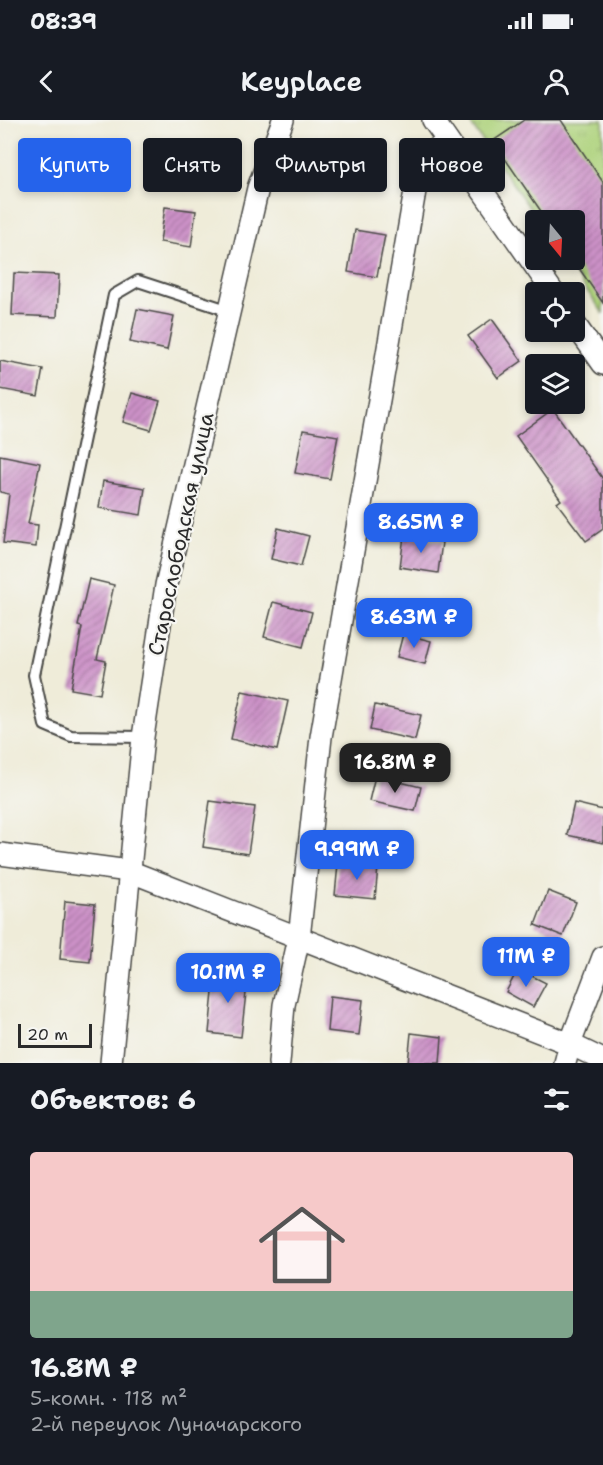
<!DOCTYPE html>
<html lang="ru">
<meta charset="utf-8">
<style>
body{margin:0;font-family:"Shantell Sans",sans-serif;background:#20242c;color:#f1f3f6;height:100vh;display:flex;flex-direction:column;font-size:22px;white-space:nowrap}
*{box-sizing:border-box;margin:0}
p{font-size:20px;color:#9ea1a6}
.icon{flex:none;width:33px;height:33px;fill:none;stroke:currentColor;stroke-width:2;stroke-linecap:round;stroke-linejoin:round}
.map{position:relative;height:943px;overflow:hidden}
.details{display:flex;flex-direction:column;background:#171b24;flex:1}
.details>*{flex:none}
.top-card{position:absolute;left:18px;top:18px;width:567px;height:54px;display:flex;gap:12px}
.needle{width:39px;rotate:162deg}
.controls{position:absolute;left:525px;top:90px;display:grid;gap:12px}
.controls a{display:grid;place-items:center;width:60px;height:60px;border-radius:6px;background:#171b24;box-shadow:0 3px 9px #0003;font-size:30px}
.scale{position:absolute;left:18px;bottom:15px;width:74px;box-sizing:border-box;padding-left:6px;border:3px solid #2b2b2b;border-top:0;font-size:16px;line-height:21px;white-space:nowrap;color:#2b2b2b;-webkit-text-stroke:4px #f6f6f2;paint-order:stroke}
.price{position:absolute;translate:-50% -51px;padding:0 14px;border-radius:12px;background:#2563eb;color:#fff;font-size:20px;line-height:39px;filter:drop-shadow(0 2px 3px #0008)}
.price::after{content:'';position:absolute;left:50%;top:36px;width:18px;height:14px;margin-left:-9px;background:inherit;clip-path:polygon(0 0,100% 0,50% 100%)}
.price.selected{background:#222;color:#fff}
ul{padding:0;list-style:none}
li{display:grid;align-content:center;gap:12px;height:318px;padding:0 30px}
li+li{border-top:2px solid #363941}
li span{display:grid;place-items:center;height:186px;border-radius:6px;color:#555}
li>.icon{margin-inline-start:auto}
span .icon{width:108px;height:108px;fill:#fffc;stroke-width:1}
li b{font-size:26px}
h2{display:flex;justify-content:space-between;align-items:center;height:72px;padding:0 30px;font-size:26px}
.pill{padding:0 21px;border-radius:6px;background:#171b24;box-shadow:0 3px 9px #0003;font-size:21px;line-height:54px}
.pill.selected{background:#2563eb;color:#fff}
.status{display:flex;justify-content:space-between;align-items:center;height:42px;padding:0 30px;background:#171b24;direction:ltr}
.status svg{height:16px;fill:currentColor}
header{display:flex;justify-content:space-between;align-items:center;height:78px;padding:0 30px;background:#171b24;font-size:27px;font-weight:600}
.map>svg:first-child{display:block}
</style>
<div class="status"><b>08:39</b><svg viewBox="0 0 49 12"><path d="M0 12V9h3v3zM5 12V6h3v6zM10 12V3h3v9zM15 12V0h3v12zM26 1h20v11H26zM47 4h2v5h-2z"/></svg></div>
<header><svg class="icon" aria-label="back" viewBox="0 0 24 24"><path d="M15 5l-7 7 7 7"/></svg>Keyplace<svg class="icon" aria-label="person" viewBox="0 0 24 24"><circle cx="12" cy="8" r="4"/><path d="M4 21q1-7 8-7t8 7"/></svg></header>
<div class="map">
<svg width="603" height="943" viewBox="0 0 603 943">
<defs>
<pattern id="grass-tufts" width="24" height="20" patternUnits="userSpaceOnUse" patternTransform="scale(1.5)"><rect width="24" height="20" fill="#add27b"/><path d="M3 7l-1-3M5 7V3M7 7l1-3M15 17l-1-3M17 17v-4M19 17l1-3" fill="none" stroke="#95b46a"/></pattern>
<pattern id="building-hatch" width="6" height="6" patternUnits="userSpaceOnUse" patternTransform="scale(1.5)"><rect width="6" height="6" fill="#cc91c7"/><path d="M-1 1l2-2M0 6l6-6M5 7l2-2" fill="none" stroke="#a677a2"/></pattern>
</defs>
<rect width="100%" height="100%" fill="#f6f6f2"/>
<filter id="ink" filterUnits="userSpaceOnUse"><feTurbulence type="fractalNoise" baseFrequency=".0167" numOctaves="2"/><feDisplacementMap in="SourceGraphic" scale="12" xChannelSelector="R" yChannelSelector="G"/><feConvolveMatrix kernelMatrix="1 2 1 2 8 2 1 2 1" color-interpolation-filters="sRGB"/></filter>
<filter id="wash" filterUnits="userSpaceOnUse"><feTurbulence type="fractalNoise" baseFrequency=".008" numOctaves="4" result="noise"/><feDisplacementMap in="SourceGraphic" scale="24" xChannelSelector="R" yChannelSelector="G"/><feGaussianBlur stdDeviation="1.35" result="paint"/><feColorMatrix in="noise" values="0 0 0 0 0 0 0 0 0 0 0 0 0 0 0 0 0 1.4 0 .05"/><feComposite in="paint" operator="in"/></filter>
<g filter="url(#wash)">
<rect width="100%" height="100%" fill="#efecd9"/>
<polygon fill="url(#grass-tufts)" stroke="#6c7e53" stroke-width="1.5" points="468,0 603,0 603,193 565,140 574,140 574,100 538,100"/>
<g id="blocks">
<g fill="url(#building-hatch)">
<polygon points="524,0 561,0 603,62 603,183 574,141 574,100 547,100 493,21"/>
<polygon points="165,87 196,91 191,127 160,122"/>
<polygon points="355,110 385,115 377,157 348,152"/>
<polygon points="14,153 59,155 57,197 12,195"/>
<polygon points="137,189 174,196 167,230 130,222"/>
<polygon points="492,199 522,241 498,258 468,216"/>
<polygon points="0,241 43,249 38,276 0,269"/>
<polygon points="132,273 160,281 151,310 123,302"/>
<polygon points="553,289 603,359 603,409 586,421 557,383 561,380 516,316"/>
<polygon points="303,310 338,316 330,359 295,353"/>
<polygon points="0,335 40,343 28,404 38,405 36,427 3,423 9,374 0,372"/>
<polygon points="103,361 145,368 141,395 99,388"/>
<polygon points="278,408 309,416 301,446 271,439"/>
<polygon points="404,416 442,422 438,453 400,447"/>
<polygon points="89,459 114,465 97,539 106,541 100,574 71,569 82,507 78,506"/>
<polygon points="273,482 312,492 303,527 264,517"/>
<polygon points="403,514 431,521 425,544 397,537"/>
<polygon points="242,571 288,581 277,630 231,619"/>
<polygon points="375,585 421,595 415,620 370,610"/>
<polygon points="375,656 421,667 415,691 369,681"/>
<polygon points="210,681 255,687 248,734 203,727"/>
<polygon points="574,683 603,690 603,723 567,715"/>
<polygon points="338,744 378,747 375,779 335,775"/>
<polygon points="548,771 576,782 563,816 535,805"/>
<polygon points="65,781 95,784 90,842 60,839"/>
<polygon points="518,849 546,863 533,887 506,872"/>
<polygon points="215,852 248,855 241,917 209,913"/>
<polygon points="330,876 363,880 359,915 327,911"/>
<polygon points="411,913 442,917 440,943 408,943"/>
</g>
</g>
</g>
<g filter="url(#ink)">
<use href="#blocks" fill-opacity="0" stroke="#484845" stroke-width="1.5"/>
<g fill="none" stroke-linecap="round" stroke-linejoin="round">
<g stroke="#484845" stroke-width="14">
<polyline id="service" points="143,617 71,616 45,605 34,555 114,175 138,161 230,191"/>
</g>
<g stroke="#484845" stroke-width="24">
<g id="minor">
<polyline points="433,0 553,172"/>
<polyline points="574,203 603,244"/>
<polyline points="0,734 129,751 570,924 603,940"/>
<polyline points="111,943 143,617 166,465 258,68 283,0"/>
<polyline points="279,943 284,885 299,818 321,617 420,42 447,21"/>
<polyline points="565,943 570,924 603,837"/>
</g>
</g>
<use href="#service" stroke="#fff" stroke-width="10"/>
<use href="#minor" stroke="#fff" stroke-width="21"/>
</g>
</g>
<g text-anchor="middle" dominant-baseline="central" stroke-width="4.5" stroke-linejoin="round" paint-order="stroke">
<g font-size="21" fill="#2b2b2b" stroke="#f6f6f2">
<text transform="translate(181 414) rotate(-78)">Старослободская улица</text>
</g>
</g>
</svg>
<div class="controls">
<a><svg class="needle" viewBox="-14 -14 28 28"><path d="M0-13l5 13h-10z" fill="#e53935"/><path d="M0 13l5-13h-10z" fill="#9ea1a6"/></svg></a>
<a><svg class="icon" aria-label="locate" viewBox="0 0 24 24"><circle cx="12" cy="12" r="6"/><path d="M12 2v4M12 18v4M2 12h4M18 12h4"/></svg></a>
<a><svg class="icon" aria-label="layers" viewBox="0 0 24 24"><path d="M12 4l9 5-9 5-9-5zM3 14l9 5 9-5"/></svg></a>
</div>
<div class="scale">20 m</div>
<b class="price" style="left:421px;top:434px">8.65M ₽</b>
<b class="price" style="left:414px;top:529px">8.63M ₽</b>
<b class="price selected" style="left:395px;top:674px">16.8M ₽</b>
<b class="price" style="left:357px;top:761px">9.99M ₽</b>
<b class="price" style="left:526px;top:868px">11M ₽</b>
<b class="price" style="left:228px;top:884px">10.1M ₽</b>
<div class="top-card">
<a class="pill selected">Купить</a>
<a class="pill">Снять</a>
<a class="pill">Фильтры</a>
<a class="pill">Новое</a>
</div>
</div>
<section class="details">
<h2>Объектов: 6<svg class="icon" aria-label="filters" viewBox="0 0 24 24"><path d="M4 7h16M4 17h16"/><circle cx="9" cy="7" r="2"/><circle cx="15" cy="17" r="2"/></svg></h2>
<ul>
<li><span style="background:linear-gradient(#f6c9c9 75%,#7fa58c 0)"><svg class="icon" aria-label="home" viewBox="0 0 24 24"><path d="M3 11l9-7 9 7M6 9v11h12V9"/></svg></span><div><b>16.8M ₽</b><p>5-комн. · 118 m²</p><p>2-й переулок Луначарского</p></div></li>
</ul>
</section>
